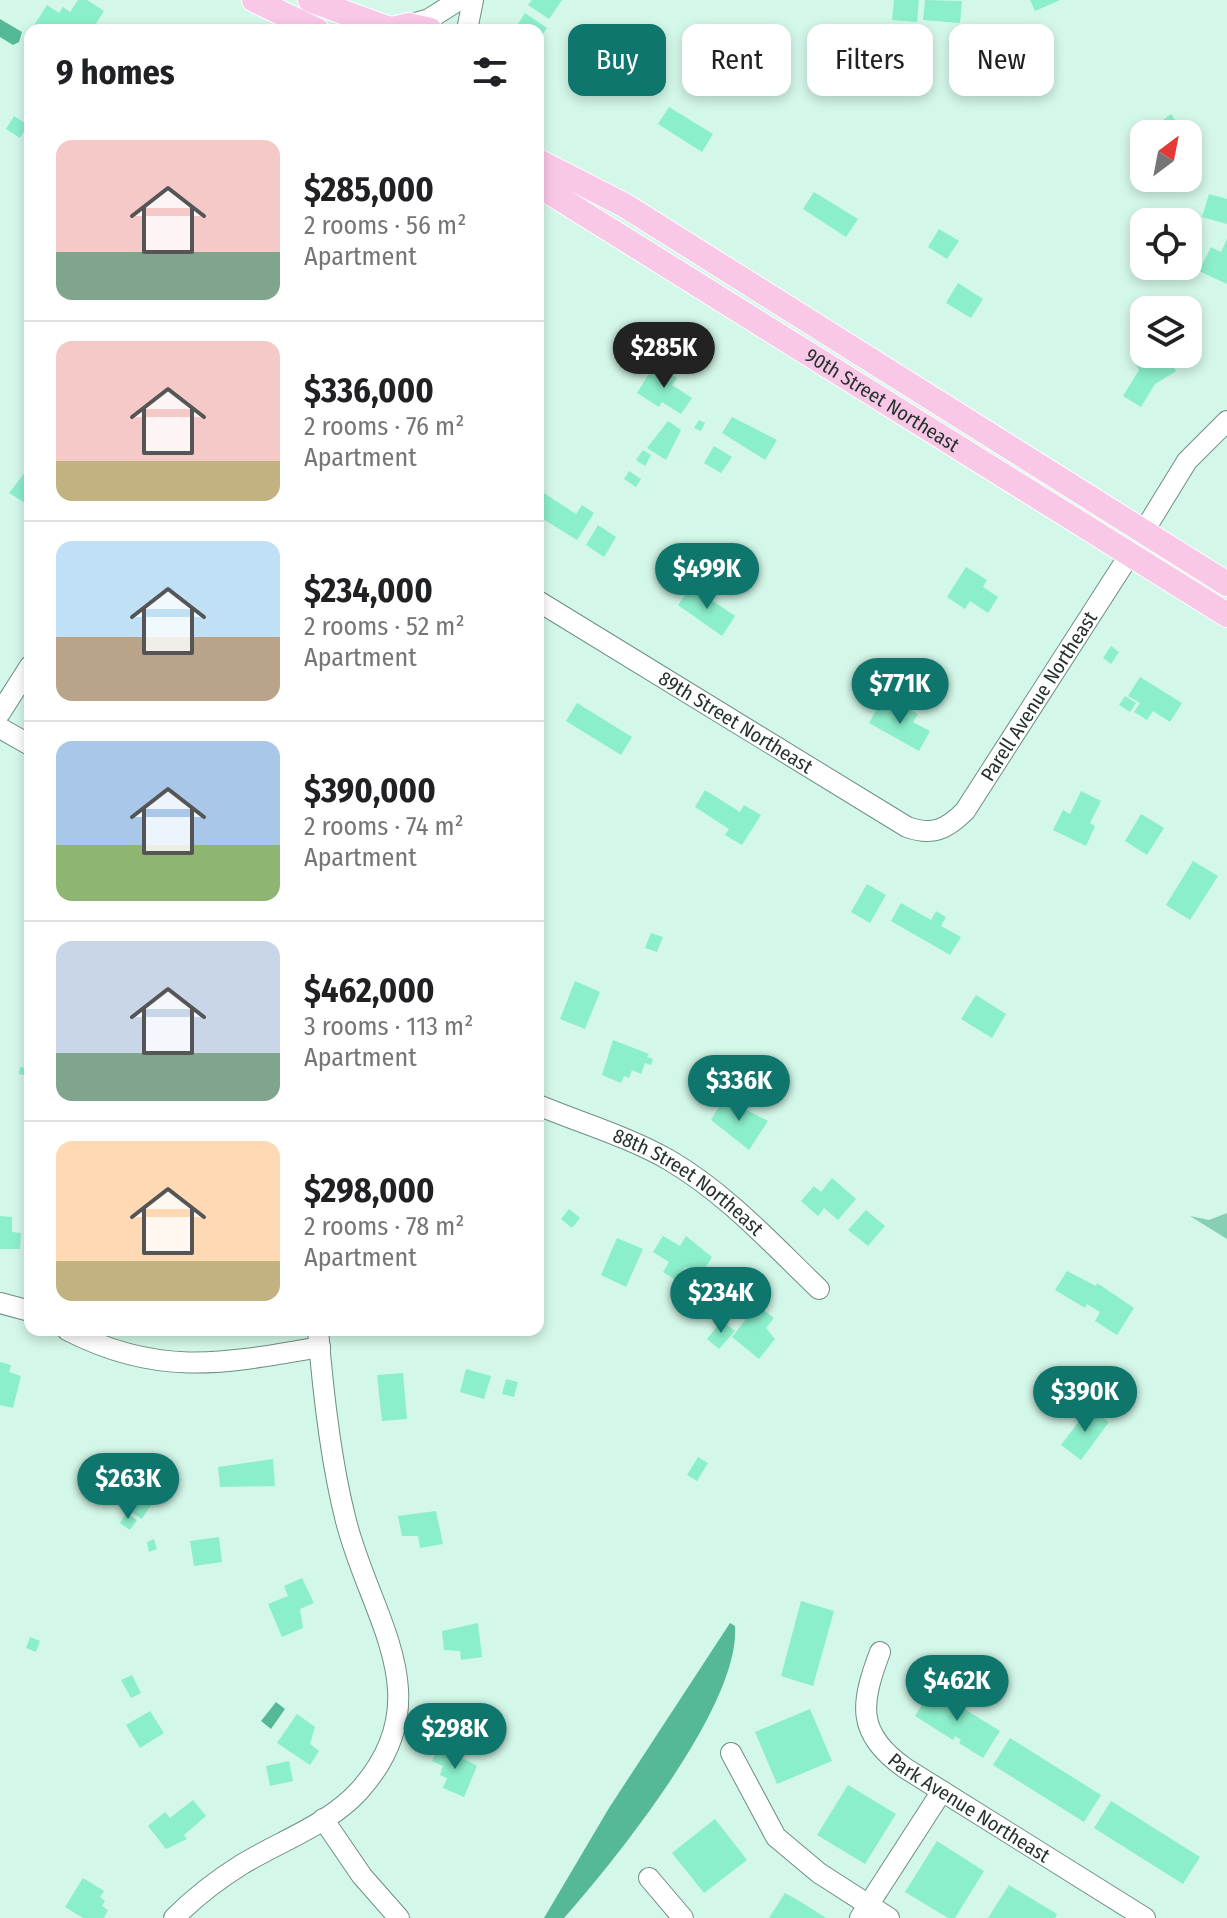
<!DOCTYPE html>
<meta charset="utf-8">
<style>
body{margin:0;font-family:"Fira Sans Condensed",sans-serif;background:#f2f2f2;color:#202124;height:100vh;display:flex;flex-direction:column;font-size:30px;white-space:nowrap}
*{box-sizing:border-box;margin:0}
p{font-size:26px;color:#757577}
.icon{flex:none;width:44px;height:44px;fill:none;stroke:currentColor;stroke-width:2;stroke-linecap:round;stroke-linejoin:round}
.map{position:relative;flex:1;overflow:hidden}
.drawer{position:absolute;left:24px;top:24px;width:520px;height:1312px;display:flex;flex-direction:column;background:#fff;border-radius:16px;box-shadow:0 4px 12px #0003}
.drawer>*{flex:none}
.guide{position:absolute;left:568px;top:24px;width:538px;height:72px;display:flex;gap:16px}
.needle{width:52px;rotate:32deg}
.buttons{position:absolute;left:1130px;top:120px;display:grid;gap:16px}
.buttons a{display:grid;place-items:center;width:72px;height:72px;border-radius:16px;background:#fff;box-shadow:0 4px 12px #0003;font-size:40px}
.price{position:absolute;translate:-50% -68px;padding:0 18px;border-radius:28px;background:#0f766e;color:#fff;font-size:26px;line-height:52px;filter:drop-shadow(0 2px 4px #0008)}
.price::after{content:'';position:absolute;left:50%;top:48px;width:24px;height:18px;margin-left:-12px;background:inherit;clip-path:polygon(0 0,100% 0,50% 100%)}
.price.active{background:#222;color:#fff}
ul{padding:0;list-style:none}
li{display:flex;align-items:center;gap:24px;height:200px;padding:0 32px}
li+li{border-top:2px solid #e0e0e0}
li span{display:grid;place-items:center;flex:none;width:224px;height:160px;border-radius:16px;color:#555}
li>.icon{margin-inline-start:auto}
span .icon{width:96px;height:96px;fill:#fffc;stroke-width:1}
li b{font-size:34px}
h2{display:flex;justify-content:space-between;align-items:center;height:96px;padding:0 32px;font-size:34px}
.chip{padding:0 28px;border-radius:16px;background:#fff;box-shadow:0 4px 12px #0003;font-size:28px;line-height:72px}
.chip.active{background:#0f766e;color:#fff}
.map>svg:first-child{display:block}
</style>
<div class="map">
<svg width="1227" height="1918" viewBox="0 0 1227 1918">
<rect width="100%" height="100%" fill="#d3f7e8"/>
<polygon fill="#87cfb4" points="1227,1213 1227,1239 1190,1216 1209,1220"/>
<g fill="#55b998">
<polygon points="0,19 22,32 19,42 13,45 0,37"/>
<path d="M 730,1623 L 735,1626 C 741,1705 615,1860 564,1918 L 544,1918 L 609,1808 Z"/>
<polygon points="276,1702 285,1709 271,1729 261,1721"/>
</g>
<g fill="#8cefcc">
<polygon points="78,0 87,0 104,11 92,30 31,30 47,5 59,13 63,7 70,12"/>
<polygon points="532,0 562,0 549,19 528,5"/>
<polygon points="894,0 919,0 917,22 892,20"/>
<polygon points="925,0 962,1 960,23 923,20"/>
<polygon points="1030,0 1060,0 1035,11"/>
<polygon points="525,13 547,28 538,41 538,30 514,30"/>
<polygon points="669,107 713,134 702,152 658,124"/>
<polygon points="1171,114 1185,134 1156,134 1152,128"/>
<polygon points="14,116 28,125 20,138 6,129"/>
<polygon points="814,192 858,219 846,237 803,209"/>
<polygon points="1209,194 1227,199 1227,224 1202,217"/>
<polygon points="939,229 959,241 947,259 928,247"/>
<polygon points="1227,239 1227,284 1199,271 1211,247 1221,252"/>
<polygon points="958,283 983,299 971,318 946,303"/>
<polygon points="1150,354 1157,364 1167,358 1176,371 1155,384 1141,407 1123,396 1139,370 1135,363"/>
<polygon points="655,364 677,378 672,385 692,398 681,414 662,402 659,407 637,393"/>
<polygon points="732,417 777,440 765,460 722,433"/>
<polygon points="699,420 705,423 701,431 694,428"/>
<polygon points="668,421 681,430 666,460 647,448"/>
<polygon points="714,446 732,457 721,473 704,463"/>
<polygon points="643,450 651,455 645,466 636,460"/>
<polygon points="30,466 30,506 9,493"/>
<polygon points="629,471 641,479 636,487 624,479"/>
<polygon points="538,489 576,514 582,505 594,513 577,540 538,516"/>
<polygon points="598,525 616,537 604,557 586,545"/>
<polygon points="966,567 987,580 983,587 998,597 988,613 970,601 965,609 947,597"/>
<polygon points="691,586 735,616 722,636 678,605"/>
<polygon points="1111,646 1119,652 1111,664 1103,658"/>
<polygon points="1140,677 1182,703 1170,722 1153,711 1147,720 1134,712 1140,703 1128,696"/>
<polygon points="1125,696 1136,703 1130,712 1119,705"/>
<polygon points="577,703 632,737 621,755 566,721"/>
<polygon points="880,703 897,713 902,705 918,714 913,722 930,731 919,751 869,723"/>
<polygon points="705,790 740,812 744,805 761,815 742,845 725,835 729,829 695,807"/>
<polygon points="1081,791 1101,801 1090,823 1095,826 1086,846 1053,830 1063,810 1070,814"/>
<polygon points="1141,814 1164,828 1147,855 1125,841"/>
<polygon points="1193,861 1218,876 1190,920 1166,905"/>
<polygon points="867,884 886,895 870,923 851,912"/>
<polygon points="901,903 931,920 936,911 946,917 941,926 961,937 950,955 891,921"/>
<polygon points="651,933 663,937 657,952 645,948"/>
<polygon points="575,981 600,992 585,1029 560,1019"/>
<polygon points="976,995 1006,1014 992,1038 961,1019"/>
<polygon points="613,1040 649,1054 647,1057 653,1059 651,1065 645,1063 641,1074 632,1070 629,1078 624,1076 621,1083 602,1075"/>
<polygon points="20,1067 30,1069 30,1076 19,1074"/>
<polygon points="724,1098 768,1121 749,1150 711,1120"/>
<polygon points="832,1178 856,1199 838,1220 824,1208 818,1216 801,1201 814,1186 821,1192"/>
<polygon points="569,1209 580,1218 572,1228 561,1219"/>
<polygon points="866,1210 885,1226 868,1246 848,1230"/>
<polygon points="0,1216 12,1217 12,1232 21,1233 20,1249 0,1249"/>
<polygon points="663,1236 680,1246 686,1236 712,1257 700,1276 685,1267 676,1280 663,1272 669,1262 653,1252"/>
<polygon points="617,1238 643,1249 626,1287 601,1275"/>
<polygon points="1067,1271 1096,1286 1097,1283 1134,1308 1117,1335 1095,1321 1100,1312 1087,1304 1085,1308 1055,1290"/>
<polygon points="757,1305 774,1318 766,1328 775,1339 759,1359 732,1337"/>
<polygon points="722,1321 735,1331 719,1349 707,1339"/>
<polygon points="0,1362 11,1365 9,1372 21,1376 13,1408 0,1405"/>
<polygon points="466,1369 491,1376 484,1399 460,1392"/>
<polygon points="403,1373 407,1419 382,1421 377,1375"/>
<polygon points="506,1379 518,1382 514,1397 502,1394"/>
<polygon points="1089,1408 1109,1422 1081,1460 1061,1445"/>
<polygon points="698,1457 708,1463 697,1481 687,1475"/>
<polygon points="273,1459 275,1486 220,1487 218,1467"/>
<polygon points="135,1479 158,1494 142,1519 119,1504"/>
<polygon points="436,1511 443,1544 420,1548 418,1536 402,1536 398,1516"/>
<polygon points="126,1513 137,1520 130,1530 120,1523"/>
<polygon points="219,1537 222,1562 194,1566 190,1541"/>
<polygon points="154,1539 157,1549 149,1552 147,1542"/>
<polygon points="302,1578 314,1603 300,1609 303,1628 282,1637 268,1604 288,1596 284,1586"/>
<polygon points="801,1601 834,1611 813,1686 781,1676"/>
<polygon points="478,1623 482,1657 461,1660 460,1651 444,1650 442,1631"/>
<polygon points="30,1637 40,1641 36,1652 26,1648"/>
<polygon points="132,1675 141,1693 131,1698 121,1680"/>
<polygon points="932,1689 1000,1731 983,1758 959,1743 961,1740 955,1736 953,1740 915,1716"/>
<polygon points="810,1709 832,1761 777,1784 755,1732"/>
<polygon points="150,1711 164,1733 140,1748 126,1725"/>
<polygon points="297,1714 315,1727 310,1744 319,1751 310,1765 277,1743"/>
<polygon points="1010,1738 1101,1795 1084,1822 993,1765"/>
<polygon points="439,1745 477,1766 464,1797 443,1788 447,1778 440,1775 443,1766 432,1761"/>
<polygon points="289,1761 293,1781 270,1786 266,1766"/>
<polygon points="848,1785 896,1814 865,1864 817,1835"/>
<polygon points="193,1800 206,1816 184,1835 187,1839 166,1849 148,1826 165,1812 170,1818"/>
<polygon points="1111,1801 1200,1857 1183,1884 1094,1828"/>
<polygon points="715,1819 747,1860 704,1893 672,1853"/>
<polygon points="937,1841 984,1871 955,1918 948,1918 905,1892"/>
<polygon points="83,1878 104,1891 100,1897 105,1901 102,1906 108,1910 104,1918 83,1918 65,1907"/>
<polygon points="1009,1885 1057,1914 1055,1918 988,1918"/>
<polygon points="785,1893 801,1902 826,1918 769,1918"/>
</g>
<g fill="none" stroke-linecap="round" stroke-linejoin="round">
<g stroke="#6e8f82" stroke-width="22">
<g id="minor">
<polyline points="409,25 429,19 459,0"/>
<polyline points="467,30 473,0"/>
<polyline points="1144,531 1187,461 1227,421"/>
<path id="s1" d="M 538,601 L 907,827 C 932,836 946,830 965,811 L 1130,554"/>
<polyline points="0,713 30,666"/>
<polyline points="0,728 30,745"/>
<path id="s2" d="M 538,1105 C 581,1123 629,1137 669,1160 C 727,1194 771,1243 819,1289"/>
<polyline points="0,1303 30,1311"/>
<path d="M 67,1330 C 158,1377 223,1364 320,1347"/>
<path id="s3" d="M 880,1652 C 861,1703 855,1733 905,1768 L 1145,1918"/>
<polyline points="731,1753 776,1837 819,1873 889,1918"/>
<polyline points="323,1819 362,1876 399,1918"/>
<polyline points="649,1878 683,1918"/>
<path d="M 174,1918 C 194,1898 217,1880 241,1865 C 280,1841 328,1825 359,1791 C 444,1697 368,1615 345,1517 C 330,1457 323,1392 318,1330"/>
<polyline points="860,1918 942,1791"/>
</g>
</g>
<g stroke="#fff" stroke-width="26">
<g id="major">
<polyline points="254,0 317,30"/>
<polyline points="310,0 390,29"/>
<polyline points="388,30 409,25 430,30"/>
<polyline points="538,161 624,205 1227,584"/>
<path id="s4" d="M 538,185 L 1227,615"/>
</g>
</g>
<use href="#minor" stroke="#fff" stroke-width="20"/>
<use href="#major" stroke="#fac8e7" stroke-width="24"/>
</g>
<g text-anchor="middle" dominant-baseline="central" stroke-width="7" stroke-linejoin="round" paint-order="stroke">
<g font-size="20" fill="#25322d" stroke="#fff">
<text stroke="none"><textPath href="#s4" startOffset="406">90th Street Northeast</textPath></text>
<text stroke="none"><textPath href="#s1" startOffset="634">Parell Avenue Northeast</textPath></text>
<text stroke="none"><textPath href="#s1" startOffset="232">89th Street Northeast</textPath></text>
<text stroke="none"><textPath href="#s2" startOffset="170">88th Street Northeast</textPath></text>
<text stroke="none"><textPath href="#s3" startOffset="208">Park Avenue Northeast</textPath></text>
</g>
</g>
</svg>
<div class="buttons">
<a><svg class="needle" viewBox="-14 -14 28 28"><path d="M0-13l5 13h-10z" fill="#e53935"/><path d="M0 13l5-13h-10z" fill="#757577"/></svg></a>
<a><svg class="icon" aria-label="locate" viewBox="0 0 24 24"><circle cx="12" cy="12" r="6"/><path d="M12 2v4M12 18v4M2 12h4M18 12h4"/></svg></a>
<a><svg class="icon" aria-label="layers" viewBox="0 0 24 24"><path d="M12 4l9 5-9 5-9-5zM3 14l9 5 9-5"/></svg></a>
</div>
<b class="price active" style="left:664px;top:390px">$285K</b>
<b class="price" style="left:707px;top:611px">$499K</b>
<b class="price" style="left:900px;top:726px">$771K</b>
<b class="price" style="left:739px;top:1123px">$336K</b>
<b class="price" style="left:721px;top:1335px">$234K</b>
<b class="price" style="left:1085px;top:1434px">$390K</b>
<b class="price" style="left:128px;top:1521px">$263K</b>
<b class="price" style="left:957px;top:1723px">$462K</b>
<b class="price" style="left:455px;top:1771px">$298K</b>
<div class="guide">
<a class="chip active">Buy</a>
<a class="chip">Rent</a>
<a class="chip">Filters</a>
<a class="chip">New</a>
</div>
<section class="drawer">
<h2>9 homes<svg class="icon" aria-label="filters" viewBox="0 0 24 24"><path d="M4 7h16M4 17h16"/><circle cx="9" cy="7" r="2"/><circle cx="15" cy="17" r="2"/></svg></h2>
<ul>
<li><span style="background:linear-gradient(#f6c9c9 70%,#7fa58c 0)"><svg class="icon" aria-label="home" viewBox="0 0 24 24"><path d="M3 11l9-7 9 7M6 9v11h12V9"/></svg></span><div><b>$285,000</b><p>2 rooms · 56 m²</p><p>Apartment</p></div></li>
<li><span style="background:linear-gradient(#f6c9c9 75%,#c2b280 0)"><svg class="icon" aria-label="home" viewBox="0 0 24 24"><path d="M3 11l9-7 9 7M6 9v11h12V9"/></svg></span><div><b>$336,000</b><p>2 rooms · 76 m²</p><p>Apartment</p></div></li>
<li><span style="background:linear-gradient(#bfe0f5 60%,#b9a48a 0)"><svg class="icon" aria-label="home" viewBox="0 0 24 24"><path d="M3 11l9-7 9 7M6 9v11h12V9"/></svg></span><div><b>$234,000</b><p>2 rooms · 52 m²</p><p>Apartment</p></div></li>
<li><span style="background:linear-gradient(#a9c7e8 65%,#8fb573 0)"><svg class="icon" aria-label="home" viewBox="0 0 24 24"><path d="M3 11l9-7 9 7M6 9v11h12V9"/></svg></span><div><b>$390,000</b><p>2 rooms · 74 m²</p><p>Apartment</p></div></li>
<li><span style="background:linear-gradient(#c9d6e8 70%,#7fa58c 0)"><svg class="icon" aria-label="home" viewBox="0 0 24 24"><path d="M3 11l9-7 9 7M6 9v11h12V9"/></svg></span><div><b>$462,000</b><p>3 rooms · 113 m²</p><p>Apartment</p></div></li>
<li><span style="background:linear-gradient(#ffd9b3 75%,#c2b280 0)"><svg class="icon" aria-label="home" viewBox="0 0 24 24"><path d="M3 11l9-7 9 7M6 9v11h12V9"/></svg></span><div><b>$298,000</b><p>2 rooms · 78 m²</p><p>Apartment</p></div></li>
</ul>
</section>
</div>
